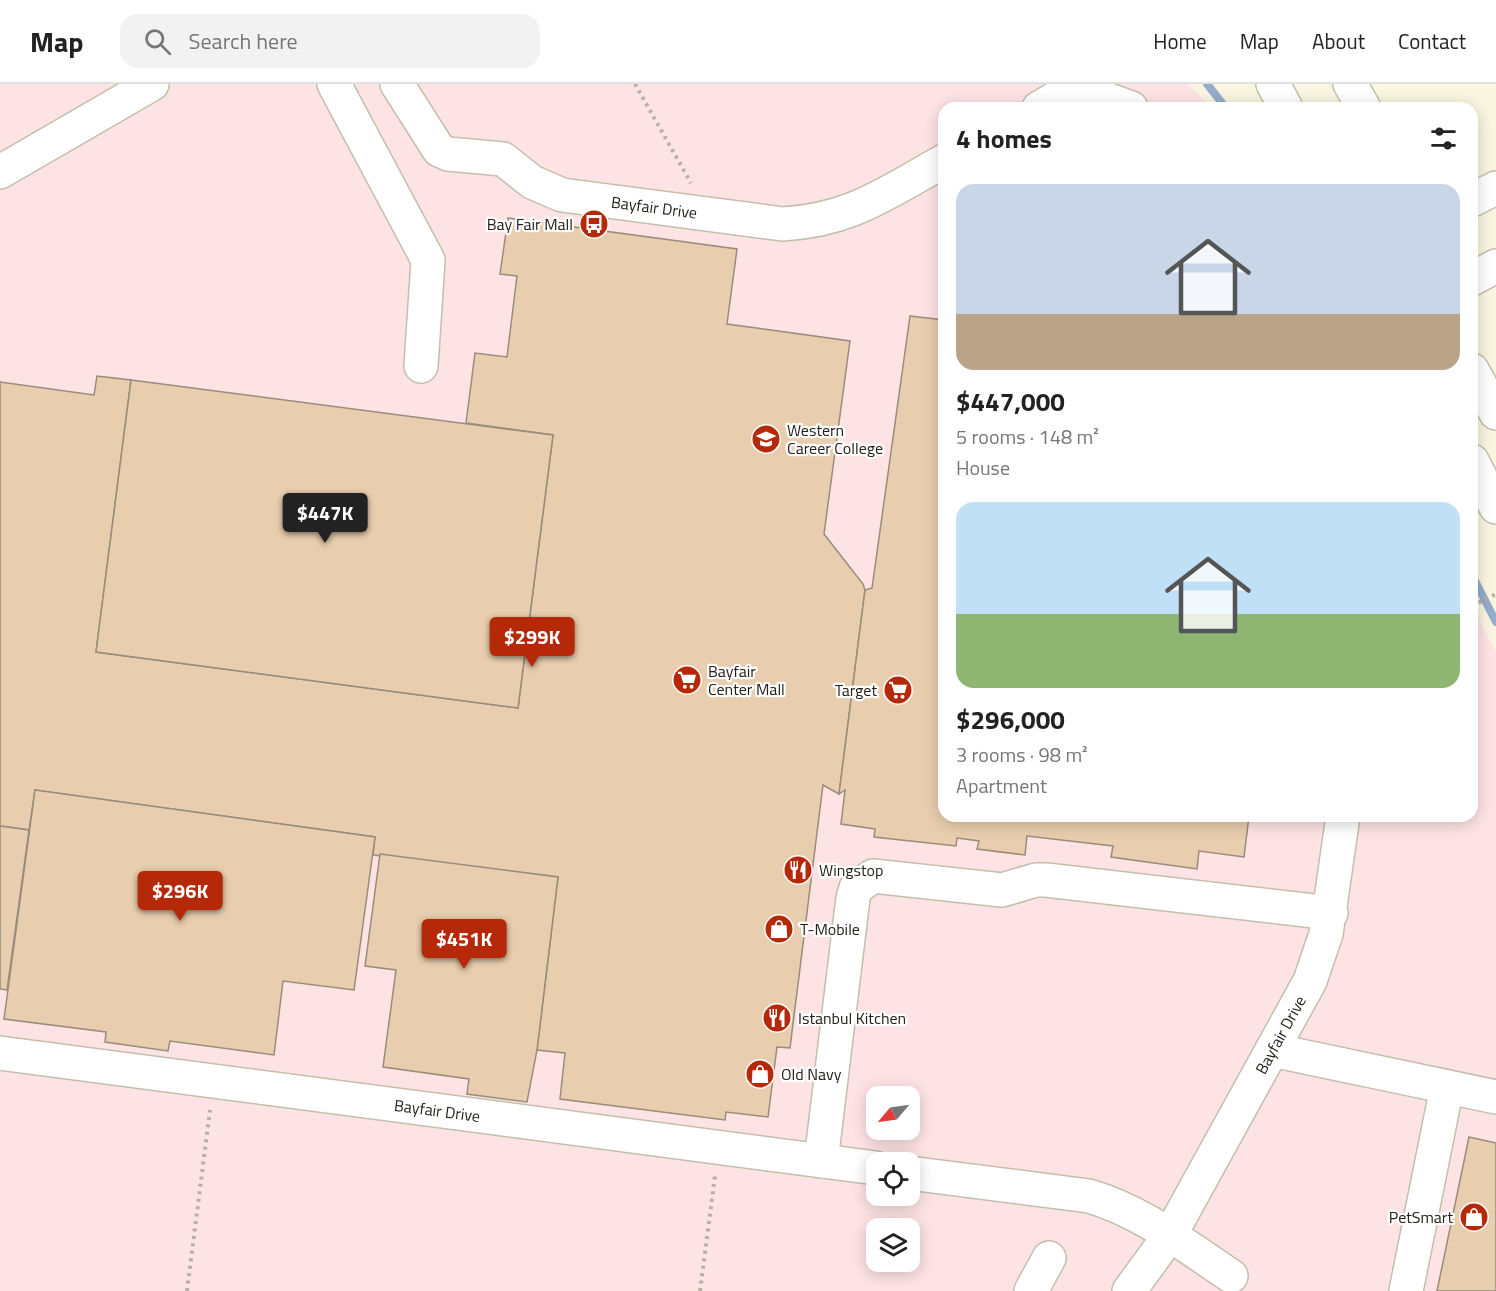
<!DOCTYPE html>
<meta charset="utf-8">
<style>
body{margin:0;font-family:"Titillium Web",sans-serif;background:#f2f2f2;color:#222;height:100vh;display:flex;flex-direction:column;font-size:22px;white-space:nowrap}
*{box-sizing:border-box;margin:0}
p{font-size:20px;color:#767676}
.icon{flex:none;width:33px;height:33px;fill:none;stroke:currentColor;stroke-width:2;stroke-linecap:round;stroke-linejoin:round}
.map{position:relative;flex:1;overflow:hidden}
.details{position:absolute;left:938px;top:18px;width:540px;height:720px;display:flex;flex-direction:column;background:#fff;border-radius:18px;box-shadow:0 3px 15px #0003}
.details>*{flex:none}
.needle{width:39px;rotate:241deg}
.controls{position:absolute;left:866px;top:1002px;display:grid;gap:12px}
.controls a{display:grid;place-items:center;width:54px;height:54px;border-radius:12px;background:#fff;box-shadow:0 3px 15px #0003;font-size:30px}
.price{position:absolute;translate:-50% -51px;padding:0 14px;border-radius:6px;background:#b52909;color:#fff;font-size:20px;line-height:39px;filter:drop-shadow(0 2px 3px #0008)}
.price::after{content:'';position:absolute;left:50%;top:36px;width:18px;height:14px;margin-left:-9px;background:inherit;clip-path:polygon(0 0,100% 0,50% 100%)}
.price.selected{background:#222;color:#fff}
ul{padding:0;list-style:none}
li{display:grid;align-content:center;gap:12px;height:318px;padding:0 18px}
li span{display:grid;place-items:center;height:186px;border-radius:18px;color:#555}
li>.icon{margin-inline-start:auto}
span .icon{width:108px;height:108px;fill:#fffc;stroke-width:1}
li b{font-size:26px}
h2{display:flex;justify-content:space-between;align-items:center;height:72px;padding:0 18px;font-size:26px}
header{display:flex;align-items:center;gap:36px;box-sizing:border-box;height:84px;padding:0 30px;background:#fff;border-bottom:2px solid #e0e0e0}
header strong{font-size:28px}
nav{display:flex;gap:33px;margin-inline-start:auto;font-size:21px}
.search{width:420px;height:54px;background:#f2f2f2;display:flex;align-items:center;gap:15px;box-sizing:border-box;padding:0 21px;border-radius:18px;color:#767676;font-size:22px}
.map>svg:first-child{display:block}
</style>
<header>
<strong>Map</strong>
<div class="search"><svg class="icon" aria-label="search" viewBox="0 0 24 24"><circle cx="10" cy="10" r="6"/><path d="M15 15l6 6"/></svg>Search here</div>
<nav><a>Home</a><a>Map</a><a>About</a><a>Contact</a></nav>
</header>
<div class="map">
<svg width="1496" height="1207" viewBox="0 0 1496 1207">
<rect width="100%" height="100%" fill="#f9f5e0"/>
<path fill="#fee3e4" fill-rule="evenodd" d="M 0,0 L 1187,0 L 1191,2 L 1211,24 L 944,24 L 944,732 L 1472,732 L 1472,521 L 1496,569 L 1496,1207 L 0,1207 ZM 876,1012 L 909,1012 L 909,1046 L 876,1046 ZM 876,1078 L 909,1078 L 909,1112 L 876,1112 ZM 876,1144 L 909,1144 L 909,1178 L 876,1178 Z"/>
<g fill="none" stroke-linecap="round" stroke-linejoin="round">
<g stroke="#94adcb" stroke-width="8">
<polyline points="1207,0 1226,24"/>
<polyline points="1472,491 1496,538"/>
</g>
</g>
<g fill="#e8ceae" stroke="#998c7c" stroke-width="1.5">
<polygon points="508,134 737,165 727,240 850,257 824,450 863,500 865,506 839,710 823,701 790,964 777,963 768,1033 726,1028 725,1036 560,1015 565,969 537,966 558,793 373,771 375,753 35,706 29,746 0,742 0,298 94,311 97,292 131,296 96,568 518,624 553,351 466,339 475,269 507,273 517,192 500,190"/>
<polygon points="910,232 944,236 944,732 1249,732 1244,773 1199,767 1197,785 1111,773 1113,762 1027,752 1025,771 977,765 979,757 957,754 956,762 874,753 875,745 841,740 845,706 839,710 865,506 872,504"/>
<polygon points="131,296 553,351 518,624 96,568"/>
<polygon points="35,706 375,753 354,906 283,897 274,971 170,957 168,967 105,958 106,948 4,935"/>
<polygon points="0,742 29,746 7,906 0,905"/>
<polygon points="380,770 558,793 537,966 527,1018 467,1010 469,995 383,983 396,886 365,882"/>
<polygon points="1469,1053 1496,1059 1496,1207 1437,1207"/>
</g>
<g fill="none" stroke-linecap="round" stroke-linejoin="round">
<g stroke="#c3bfab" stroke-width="36">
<g id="minor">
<polyline points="334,0 428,176 421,282"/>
<path id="s1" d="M 397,0 L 439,66 L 448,70 L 503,75 L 532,98 L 562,111 L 783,140 C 851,136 886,109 944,77"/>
<polyline points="1065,0 1131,24"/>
<polyline points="1273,0 1286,24"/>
<polyline points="1350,0 1364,24"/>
<polyline points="1039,24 1073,4"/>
<polyline points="0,88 152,0"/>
<polyline points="1472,116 1496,104"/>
<polyline points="1472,195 1496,182"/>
<polyline points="1472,286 1496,329"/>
<polyline points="1472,377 1496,423"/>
<polyline points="1272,966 1496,1013"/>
<path id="s2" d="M 0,969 L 876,1084"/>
<polyline points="821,1077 853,814 856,804 873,792 1002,806 1036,796 1046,796 1331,829"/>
<path d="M 909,1089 L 1089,1112 C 1141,1127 1186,1162 1231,1192"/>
<polyline points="1031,1207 1049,1174"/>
<path id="s3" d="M 1129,1207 L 1170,1151 L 1310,897 L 1326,850 L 1343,732"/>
<polyline points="1406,1207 1447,1003"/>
</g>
</g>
<g stroke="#b5b2a1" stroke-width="4" stroke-dasharray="3 4.5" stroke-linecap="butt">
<polyline points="635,0 691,99"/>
<polyline points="1472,522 1496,510"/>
<polyline points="187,1207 210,1026"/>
<polyline points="700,1207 715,1092"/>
</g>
<use href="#minor" stroke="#fff" stroke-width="33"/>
</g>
<defs>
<g id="bus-disc" transform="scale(1.5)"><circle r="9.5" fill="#b52909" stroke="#fff"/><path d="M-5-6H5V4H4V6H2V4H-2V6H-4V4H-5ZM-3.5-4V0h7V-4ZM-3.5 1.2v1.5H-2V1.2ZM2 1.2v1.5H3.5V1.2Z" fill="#fff"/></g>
<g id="school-disc" transform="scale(1.5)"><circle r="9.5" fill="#b52909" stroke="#fff"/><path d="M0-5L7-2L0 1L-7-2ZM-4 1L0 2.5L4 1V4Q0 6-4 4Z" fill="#fff"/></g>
<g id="supermarket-disc" transform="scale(1.5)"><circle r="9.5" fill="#b52909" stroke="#fff"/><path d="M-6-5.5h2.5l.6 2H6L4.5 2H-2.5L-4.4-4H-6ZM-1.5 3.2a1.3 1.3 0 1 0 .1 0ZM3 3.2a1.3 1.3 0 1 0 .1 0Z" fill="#fff"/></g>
<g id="restaurant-disc" transform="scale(1.5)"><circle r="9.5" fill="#b52909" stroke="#fff"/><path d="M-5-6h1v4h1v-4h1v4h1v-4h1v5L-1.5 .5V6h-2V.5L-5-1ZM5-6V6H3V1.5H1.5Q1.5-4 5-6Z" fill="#fff"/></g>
<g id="shop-disc" transform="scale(1.5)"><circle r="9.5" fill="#b52909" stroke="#fff"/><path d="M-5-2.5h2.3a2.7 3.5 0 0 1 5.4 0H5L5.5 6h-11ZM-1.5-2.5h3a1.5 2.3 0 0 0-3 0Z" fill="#fff"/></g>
</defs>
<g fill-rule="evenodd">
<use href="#bus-disc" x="594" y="140"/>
<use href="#school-disc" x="766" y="355"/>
<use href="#supermarket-disc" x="687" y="596"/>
<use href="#supermarket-disc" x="898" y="606"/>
<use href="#restaurant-disc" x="798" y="786"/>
<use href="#shop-disc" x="779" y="845"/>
<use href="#restaurant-disc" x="777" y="934"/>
<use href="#shop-disc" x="760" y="990"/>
<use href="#shop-disc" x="1474" y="1133"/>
</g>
<g text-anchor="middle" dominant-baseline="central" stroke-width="4.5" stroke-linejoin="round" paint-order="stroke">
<g font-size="16" fill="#23211a" stroke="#fff">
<text stroke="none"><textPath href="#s1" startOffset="306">Bayfair Drive</textPath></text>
<text stroke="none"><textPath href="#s3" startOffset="298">Bayfair Drive</textPath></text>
<text stroke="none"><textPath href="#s2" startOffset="441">Bayfair Drive</textPath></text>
</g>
<g font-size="16" fill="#23211a" stroke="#fff" text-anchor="start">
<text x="573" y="140" text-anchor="end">Bay Fair Mall</text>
<text x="787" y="346">Western<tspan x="787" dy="18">Career College</tspan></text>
<text x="708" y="587">Bayfair<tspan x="708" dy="18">Center Mall</tspan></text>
<text x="877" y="606" text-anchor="end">Target</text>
<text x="819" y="786">Wingstop</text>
<text x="800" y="845">T-Mobile</text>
<text x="798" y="934">Istanbul Kitchen</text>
<text x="781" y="990">Old Navy</text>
<text x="1453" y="1133" text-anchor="end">PetSmart</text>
</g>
</g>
</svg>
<div class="controls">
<a><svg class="needle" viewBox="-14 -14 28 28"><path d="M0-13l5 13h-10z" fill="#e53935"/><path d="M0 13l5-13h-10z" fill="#767676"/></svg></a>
<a><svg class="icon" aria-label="locate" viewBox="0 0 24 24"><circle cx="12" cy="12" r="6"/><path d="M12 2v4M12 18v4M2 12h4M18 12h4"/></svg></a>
<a><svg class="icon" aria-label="layers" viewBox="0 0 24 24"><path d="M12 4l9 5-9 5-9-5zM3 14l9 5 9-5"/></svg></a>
</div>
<b class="price selected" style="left:325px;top:460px">$447K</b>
<b class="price" style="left:532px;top:584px">$299K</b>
<b class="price" style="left:180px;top:838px">$296K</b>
<b class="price" style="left:464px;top:886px">$451K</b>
<section class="details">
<h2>4 homes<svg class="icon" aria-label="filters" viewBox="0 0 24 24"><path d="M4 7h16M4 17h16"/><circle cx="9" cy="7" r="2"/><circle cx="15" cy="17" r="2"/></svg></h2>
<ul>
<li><span style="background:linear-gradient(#c9d6e8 70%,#b9a48a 0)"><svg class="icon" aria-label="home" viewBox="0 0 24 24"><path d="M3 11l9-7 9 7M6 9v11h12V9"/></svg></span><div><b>$447,000</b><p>5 rooms · 148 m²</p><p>House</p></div></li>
<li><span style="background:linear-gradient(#bfe0f5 60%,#8fb573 0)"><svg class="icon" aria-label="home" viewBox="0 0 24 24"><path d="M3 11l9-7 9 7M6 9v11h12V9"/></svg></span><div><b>$296,000</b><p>3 rooms · 98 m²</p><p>Apartment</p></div></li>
</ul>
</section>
</div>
